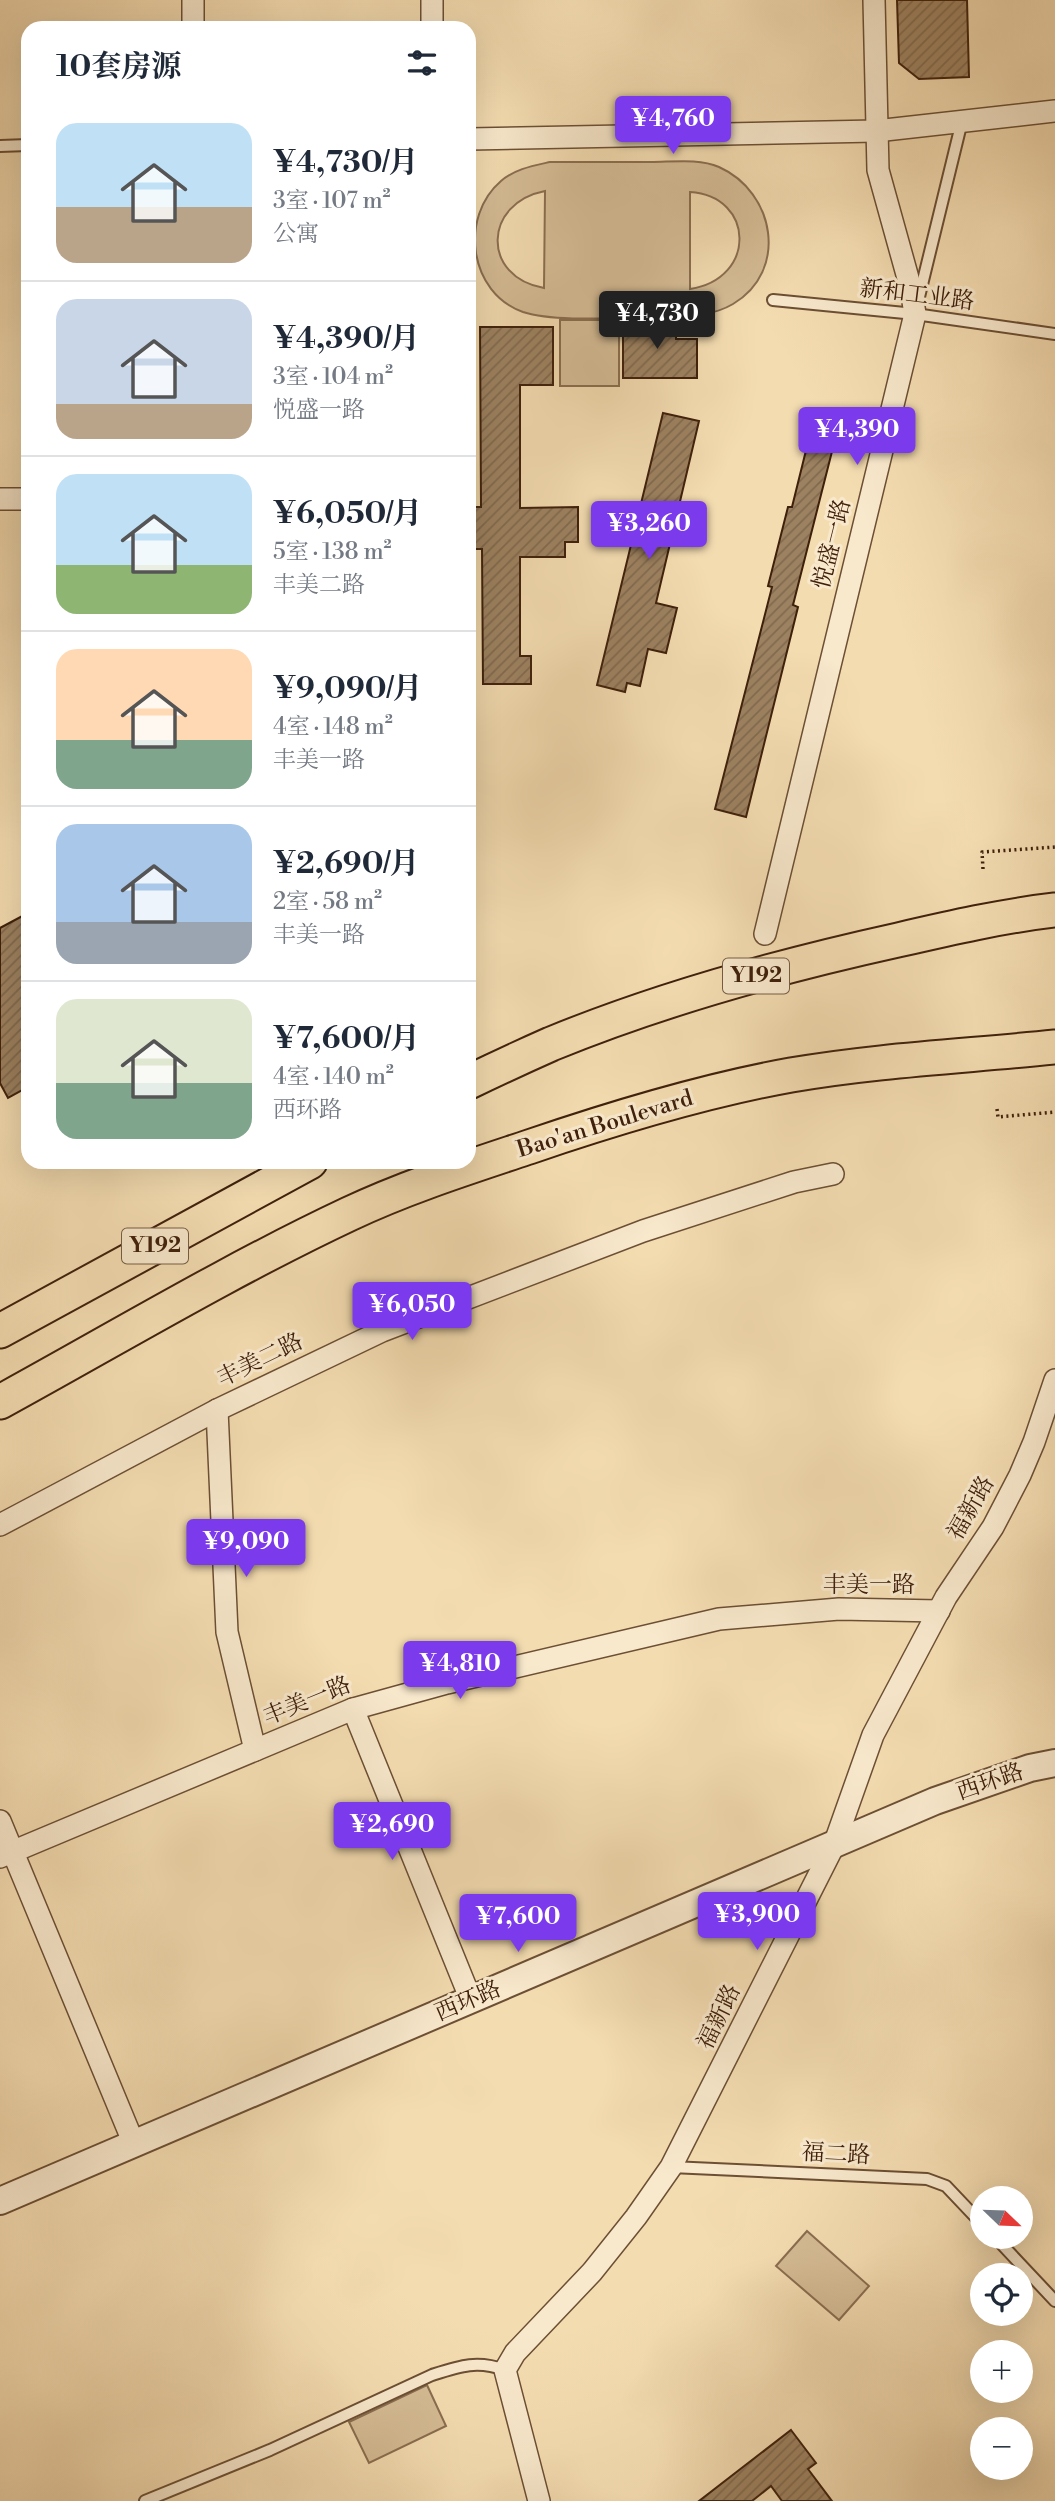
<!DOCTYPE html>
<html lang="zh">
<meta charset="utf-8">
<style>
body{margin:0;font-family:"Libre Bodoni","Noto Serif SC",serif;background:#f6f6f7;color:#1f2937;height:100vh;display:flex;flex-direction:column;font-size:26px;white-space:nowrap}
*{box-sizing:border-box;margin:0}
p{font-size:23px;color:#747a83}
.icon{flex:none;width:38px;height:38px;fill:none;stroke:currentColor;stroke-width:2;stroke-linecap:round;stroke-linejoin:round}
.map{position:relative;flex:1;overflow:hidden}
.side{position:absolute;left:21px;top:21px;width:455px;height:1148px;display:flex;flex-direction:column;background:#fff;border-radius:21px;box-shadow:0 7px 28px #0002}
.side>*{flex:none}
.needle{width:46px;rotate:113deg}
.buttons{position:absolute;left:970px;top:2186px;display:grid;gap:14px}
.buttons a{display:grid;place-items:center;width:63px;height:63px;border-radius:50%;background:#fff;box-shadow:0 7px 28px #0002;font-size:35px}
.price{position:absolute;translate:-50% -60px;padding:0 16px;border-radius:7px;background:#7c3aed;color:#fff;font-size:23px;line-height:46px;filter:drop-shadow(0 2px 4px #0008)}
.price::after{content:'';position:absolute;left:50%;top:42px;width:21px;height:16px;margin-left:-10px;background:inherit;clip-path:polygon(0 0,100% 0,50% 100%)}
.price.current{background:#222;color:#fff}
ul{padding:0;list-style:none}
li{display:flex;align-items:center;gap:21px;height:175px;padding:0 35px}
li+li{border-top:2px solid #e0e1e3}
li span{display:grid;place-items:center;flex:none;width:196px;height:140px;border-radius:21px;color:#555}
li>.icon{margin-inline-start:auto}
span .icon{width:84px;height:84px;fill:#fffc;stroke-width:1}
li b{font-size:30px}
h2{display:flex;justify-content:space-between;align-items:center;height:84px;padding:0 35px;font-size:30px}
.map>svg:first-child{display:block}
</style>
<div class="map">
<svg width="1055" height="2501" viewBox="0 0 1055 2501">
<defs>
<pattern id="building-hatch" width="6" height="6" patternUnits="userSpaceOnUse" patternTransform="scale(1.75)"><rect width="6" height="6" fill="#9d8261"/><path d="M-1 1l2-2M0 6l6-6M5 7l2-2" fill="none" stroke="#816a4e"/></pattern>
</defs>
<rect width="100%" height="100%" fill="#f4dcb1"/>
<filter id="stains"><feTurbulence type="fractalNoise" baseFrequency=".00286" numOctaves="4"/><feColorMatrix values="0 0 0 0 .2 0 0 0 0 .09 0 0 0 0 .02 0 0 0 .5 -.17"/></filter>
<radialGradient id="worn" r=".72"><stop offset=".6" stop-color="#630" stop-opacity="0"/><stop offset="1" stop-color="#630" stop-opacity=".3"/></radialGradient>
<g fill="#d5bc95" stroke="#8a6e50" stroke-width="2" fill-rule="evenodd">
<path d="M 550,162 C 583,162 617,162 651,162 C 672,162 699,158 719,167 C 775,192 789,271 733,304 C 711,317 686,316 661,317 C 624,317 557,323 523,312 C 469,293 459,217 501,181 C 515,169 532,166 550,162 ZM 545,191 L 545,192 L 544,288 C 481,277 483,203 545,191 ZM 690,192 C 755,196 757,279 690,289 Z"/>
<rect x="560" y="320" width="59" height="66"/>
<polygon points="807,2231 869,2286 839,2320 776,2266"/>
<polygon points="427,2385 446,2426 369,2463 349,2422"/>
</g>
<g fill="url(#building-hatch)" stroke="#3f200b" stroke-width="2">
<polygon points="897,0 967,0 969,77 919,79 899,63"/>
<polygon points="623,317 653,317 653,327 676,327 676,339 697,339 697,378 623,378"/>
<polygon points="480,327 553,327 553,385 520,385 520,508 578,507 578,542 565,542 565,557 520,557 520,656 531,656 531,684 483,684 482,549 469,549 469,507 481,507"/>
<polygon points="663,413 699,421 656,603 677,608 666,653 648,649 640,686 627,683 625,692 597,685"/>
<polygon points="815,414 840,420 793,605 798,607 746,817 715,809 772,587 768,586 788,507 792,507"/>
<polygon points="28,913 28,1087 8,1098 0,1083 0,928"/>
<polygon points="791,2430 816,2463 808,2469 832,2501 782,2501 771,2486 752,2501 699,2501"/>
</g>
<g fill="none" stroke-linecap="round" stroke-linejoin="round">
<g stroke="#6c4f34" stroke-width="14">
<g id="service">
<polyline points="0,146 28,145"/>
<polyline points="773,300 915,314 1055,334"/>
<polyline points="918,301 962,121"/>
<polyline points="671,2167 927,2179 946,2186 982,2224"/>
<polyline points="994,2236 1055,2301"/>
<path d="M 145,2501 L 270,2450 L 432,2375 C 460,2366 477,2360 505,2370"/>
</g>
</g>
<g stroke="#6c4f34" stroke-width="24">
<g id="minor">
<polyline points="193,0 193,28"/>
<polyline points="432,0 432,28"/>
<polyline points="469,139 876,131 1055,111"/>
<polyline points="0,499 28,499"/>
<polyline points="765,934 915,314 911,289 878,170 874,0"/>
<polyline points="217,1410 227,1632 255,1750"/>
<polyline points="0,1525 217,1410 382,1331 643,1231 794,1182 833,1174"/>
<polyline points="353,1709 471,2000"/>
<polyline points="0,1821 134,2144"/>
<polyline points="0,1857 353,1709 447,1683 719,1619 839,1609 939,1611"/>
<polyline points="539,2501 505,2370 515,2353 592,2272 636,2217 671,2167 834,1845 873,1735 946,1597 993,1527 1020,1475 1034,1442 1055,1380"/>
</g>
</g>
<g stroke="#6c4f34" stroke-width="30">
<polyline id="tertiary" points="0,2201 935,1801 1030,1768 1055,1763"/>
</g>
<g stroke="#3f200b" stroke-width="37">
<g id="primary">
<path d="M 469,1082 C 496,1069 524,1056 551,1044 C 663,998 780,966 898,940 C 950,928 1002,916 1055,910"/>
<polyline points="0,1331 310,1162"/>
<path d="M 0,1402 C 115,1339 230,1270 349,1214 C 406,1187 469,1167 529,1147 C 614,1118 702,1091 791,1075 C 878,1060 967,1056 1055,1047"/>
</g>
</g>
<g stroke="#3f200b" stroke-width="3.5" stroke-dasharray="2 3.5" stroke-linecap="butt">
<polyline points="983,869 982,852 1055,847"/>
<polyline points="997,1109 998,1117 1055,1112"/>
</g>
<use href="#service" stroke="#f8e8cc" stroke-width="10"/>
<use href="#minor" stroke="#f8e8cc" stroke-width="21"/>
<use href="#tertiary" stroke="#f8e8cc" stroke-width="26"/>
<use href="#primary" stroke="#f4dcb1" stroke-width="33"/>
</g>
<g text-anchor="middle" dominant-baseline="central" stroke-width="6" stroke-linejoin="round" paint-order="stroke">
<g fill="#f8e8cc" stroke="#765c45" stroke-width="2">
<rect x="723" y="958.5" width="66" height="35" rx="5"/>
<rect x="122" y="1228.5" width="66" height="35" rx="5"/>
</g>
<g font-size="21" font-weight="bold" fill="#3f200b">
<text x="756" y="976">Y192</text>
<text x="155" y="1246">Y192</text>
</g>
<g font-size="23" fill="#3f200b" stroke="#f8e8cc">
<text transform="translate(917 295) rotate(7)">新和工业路</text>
<text transform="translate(832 544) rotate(-76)">悦盛一路</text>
<text transform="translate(605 1124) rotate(-17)">Bao'an Boulevard</text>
<text transform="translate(260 1360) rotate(-26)">丰美二路</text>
<text transform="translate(971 1508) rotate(-60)">福新路</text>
<text x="869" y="1585">丰美一路</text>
<text transform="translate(307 1701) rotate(-22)">丰美一路</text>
<text transform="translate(990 1782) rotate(-19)">西环路</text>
<text transform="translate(468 2001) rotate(-23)">西环路</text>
<text transform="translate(719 2017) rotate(-64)">福新路</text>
<text transform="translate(836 2154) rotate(3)">福二路</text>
</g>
</g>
<rect width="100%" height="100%" filter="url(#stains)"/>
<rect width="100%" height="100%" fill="url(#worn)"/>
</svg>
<div class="buttons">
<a><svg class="needle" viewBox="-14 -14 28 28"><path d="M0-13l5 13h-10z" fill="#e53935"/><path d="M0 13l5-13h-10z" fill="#747a83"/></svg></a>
<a><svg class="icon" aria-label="locate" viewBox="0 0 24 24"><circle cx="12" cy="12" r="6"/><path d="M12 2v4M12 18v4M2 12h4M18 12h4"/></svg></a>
<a>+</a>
<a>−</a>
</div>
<b class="price" style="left:673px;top:156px">¥4,760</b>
<b class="price current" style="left:657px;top:351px">¥4,730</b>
<b class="price" style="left:857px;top:467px">¥4,390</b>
<b class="price" style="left:649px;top:561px">¥3,260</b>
<b class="price" style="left:412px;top:1342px">¥6,050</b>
<b class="price" style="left:246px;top:1579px">¥9,090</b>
<b class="price" style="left:460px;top:1701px">¥4,810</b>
<b class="price" style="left:392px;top:1862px">¥2,690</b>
<b class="price" style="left:757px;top:1952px">¥3,900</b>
<b class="price" style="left:518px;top:1954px">¥7,600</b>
<section class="side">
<h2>10套房源<svg class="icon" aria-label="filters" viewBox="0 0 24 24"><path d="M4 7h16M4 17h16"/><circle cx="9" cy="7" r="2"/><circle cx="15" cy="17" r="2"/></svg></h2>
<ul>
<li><span style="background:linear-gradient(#bfe0f5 60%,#b9a48a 0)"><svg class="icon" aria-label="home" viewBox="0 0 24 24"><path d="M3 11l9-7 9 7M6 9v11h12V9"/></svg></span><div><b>¥4,730/月</b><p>3室 · 107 m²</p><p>公寓</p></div></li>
<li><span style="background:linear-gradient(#c9d6e8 75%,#b9a48a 0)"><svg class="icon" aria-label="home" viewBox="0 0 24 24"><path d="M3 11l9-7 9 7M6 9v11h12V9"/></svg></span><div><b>¥4,390/月</b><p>3室 · 104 m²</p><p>悦盛一路</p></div></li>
<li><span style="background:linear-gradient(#bfe0f5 65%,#8fb573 0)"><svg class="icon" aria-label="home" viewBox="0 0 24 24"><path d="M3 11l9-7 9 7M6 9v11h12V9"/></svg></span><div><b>¥6,050/月</b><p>5室 · 138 m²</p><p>丰美二路</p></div></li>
<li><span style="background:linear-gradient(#ffd9b3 65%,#7fa58c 0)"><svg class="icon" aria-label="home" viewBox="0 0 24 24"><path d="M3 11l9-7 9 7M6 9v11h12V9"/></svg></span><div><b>¥9,090/月</b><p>4室 · 148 m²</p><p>丰美一路</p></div></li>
<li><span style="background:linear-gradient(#a9c7e8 70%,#9aa5b1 0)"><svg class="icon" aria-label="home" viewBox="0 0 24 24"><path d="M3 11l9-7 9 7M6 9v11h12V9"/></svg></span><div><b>¥2,690/月</b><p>2室 · 58 m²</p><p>丰美一路</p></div></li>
<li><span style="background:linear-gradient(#dfe7d0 60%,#7fa58c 0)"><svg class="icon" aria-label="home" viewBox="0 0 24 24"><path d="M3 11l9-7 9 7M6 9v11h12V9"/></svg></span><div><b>¥7,600/月</b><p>4室 · 140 m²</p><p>西环路</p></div></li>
</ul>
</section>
</div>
